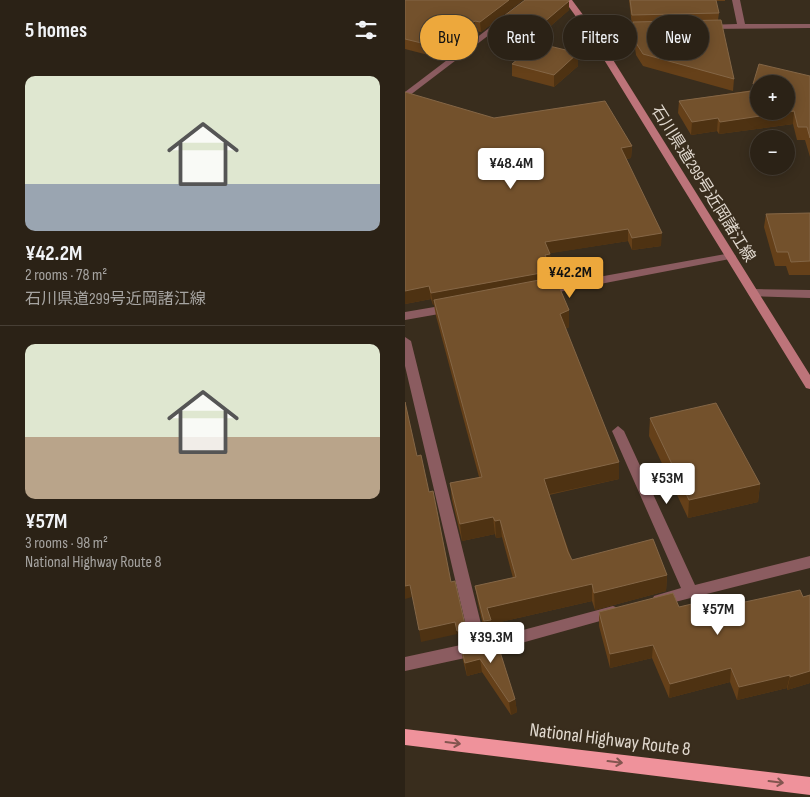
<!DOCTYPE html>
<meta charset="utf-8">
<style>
body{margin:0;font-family:"Sofia Sans Condensed","Noto Sans JP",sans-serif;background:#372f23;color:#f1f3f6;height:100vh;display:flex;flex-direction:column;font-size:19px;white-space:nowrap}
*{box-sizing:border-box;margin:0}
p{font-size:16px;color:#a6a4a1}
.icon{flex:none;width:28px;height:28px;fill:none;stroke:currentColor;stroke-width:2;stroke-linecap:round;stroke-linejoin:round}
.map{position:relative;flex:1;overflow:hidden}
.details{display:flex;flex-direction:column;background:#2b2216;width:405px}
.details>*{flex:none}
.banner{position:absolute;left:15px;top:15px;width:315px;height:45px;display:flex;gap:10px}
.buttons{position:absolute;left:345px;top:75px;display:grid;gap:10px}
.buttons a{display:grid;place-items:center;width:45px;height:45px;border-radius:50%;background:#2b2216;box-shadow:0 2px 12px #0003,0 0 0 1px #473f35;font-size:25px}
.price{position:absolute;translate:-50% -42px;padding:0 11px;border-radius:5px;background:#fff;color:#222;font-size:16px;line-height:32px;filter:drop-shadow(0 1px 2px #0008)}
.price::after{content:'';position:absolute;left:50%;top:30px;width:15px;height:11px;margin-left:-8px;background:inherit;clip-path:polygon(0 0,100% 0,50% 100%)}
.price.current{background:#eda83c;color:#111}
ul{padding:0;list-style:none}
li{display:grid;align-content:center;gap:10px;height:265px;padding:0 25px}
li+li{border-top:1px solid #473f35}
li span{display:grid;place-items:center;height:155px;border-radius:10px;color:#555}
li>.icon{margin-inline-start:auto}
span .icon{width:90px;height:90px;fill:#fffc;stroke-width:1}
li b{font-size:21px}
h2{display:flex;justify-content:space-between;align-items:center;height:60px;padding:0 25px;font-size:21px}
.chip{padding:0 18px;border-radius:22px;background:#2b2216;box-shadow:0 2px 12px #0003,0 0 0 1px #473f35;font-size:18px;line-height:45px}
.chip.current{background:#eda83c;color:#111}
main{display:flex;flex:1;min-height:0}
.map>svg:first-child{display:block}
</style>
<main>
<section class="details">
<h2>5 homes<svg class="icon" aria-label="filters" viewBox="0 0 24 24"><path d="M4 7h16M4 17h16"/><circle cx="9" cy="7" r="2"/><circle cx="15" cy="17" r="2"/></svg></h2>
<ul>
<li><span style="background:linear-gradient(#dfe7d0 70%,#9aa5b1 0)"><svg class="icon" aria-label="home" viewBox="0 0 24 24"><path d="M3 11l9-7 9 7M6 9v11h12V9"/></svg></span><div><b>¥42.2M</b><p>2 rooms · 78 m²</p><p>石川県道299号近岡諸江線</p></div></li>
<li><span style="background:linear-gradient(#dfe7d0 60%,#b9a48a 0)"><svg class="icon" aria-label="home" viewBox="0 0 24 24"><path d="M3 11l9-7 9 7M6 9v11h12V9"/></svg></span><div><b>¥57M</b><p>3 rooms · 98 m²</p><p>National Highway Route 8</p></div></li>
</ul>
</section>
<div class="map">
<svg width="405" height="797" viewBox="0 0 405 797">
<rect width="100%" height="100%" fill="#392d1d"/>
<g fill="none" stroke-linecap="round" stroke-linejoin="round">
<g fill="#8b5c60" fill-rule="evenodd">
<polygon points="121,0 130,0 0,99 0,92"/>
<polygon points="327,0 335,0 340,24 405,24 405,28 297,29 297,25 300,25 332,24"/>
<polygon points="245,26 248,26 248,30 186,33 182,31 186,29"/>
<polygon points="326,253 331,256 330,258 138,295 132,291 138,287"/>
<polygon points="349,289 405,290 405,298 345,296 343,293 345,290"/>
<polygon points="47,304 51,305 53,308 51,311 0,320 0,312"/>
<polygon points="0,337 6,341 80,640 208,606 213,608 215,612 213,616 74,655 0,671 0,657 65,643 0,366"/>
<polygon points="213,426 219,431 290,585 405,556 405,568 254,606 249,604 247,600 249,596 276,588 207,431"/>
</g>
<polygon fill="#bd747a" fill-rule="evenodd" points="159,0 167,0 190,31 405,375 405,389 401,388 182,32"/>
<polygon fill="#ef929b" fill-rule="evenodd" points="0,729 405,777 405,795 0,745"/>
</g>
<g fill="#654019" fill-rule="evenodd">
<polygon points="0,0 118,0 76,32 70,31 35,58 0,49"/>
<polygon points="224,0 320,0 320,1 311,1 314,13 313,20 329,79 328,91 238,66 231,55 228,34 228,26 227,26"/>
<polygon points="164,10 125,44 87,35 87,25"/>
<polygon points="173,53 173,66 149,87 107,76 107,64"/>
<path d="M 405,76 L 405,157 L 400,140 L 392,140 L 388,124 L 314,134 L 312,131 L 286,135 L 273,113 L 274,101 L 348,90 L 348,84 ZM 354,84 L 381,84 L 354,111 Z"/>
<polygon points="89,118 227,146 226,158 221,159 256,246 227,250 223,241 145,253 146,266 145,266 147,278 164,310 164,327 160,329 214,479 144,495 167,560 262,575 261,591 190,610 187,601 86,624 88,636 81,638 73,603 70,586 108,578 97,537 91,538 90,534 57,541 47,500 45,483 74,477 31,316 29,305 28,305 26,299 0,304"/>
<polygon points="405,213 405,275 384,275 381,266 370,266 359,227 361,214"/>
<polygon points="245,418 355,484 353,502 283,518 244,436"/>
<polygon points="405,595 405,683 382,690 382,688 332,700 325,682 264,698 247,658 205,668 194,626 194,612 292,607 398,597"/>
<polygon points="91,639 110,699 112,712 106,715 77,672 62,676 58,660 56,647"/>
</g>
<g fill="#4e3212">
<polygon points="104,0 118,0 76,32 75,22"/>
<polygon points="164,1 164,10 125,44 125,34"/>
<polygon points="70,21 70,31 35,58 33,47"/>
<polygon points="173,53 173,66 149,87 149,75"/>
<polygon points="389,111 388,124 314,134 315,122"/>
<polygon points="313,118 312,131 286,135 287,122"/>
<polygon points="227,146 226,158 216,160 216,148"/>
<polygon points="223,229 223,241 141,254 140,242"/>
<polygon points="257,233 256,246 227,250 227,238"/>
<polygon points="145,254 146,266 141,267 140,255"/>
<polygon points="147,271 147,283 29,300 29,305 28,305 26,293"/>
<polygon points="24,286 26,299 0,304 0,291"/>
<polygon points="164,310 164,327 155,331 155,314"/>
<polygon points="214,462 214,479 140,495 139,479"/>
<polygon points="355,484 353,502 283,518 284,500"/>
<polygon points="88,517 90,534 57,541 55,524"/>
<polygon points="95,520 97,537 91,538 90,521"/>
<polygon points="262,575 261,591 190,610 189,593"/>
<polygon points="187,584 187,601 86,624 88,636 81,638 79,621 82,608"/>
<polygon points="5,585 7,597 0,599 0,586"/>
<polygon points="50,622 52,634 16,642 14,630"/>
<polygon points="61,629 63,642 54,643 52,631"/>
<polygon points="248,645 247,658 205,668 205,654"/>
<polygon points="75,659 77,672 62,676 60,663"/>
<polygon points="326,668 325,682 264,698 265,684"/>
<polygon points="405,671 405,683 382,690 385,677"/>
<polygon points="385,675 382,688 332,700 334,687"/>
<polygon points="110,699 112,712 106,715 104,702"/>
</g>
<g fill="#73512c" stroke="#846646">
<polygon points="0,0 104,0 75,22 70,21 33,47 0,39"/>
<polygon points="120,0 164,0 164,1 125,34 87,25"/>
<polygon points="225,0 311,0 314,13 227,15"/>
<polygon points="316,20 329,79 238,54 231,43 228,22"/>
<polygon points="132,43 173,53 149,75 107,64"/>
<polygon points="354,64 405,76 405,138 402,127 393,127 389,111 315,122 313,118 287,122 274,101 354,90 354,111 381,111 381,84 354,84 354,86 348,84"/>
<polygon points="0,92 89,118 200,101 227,146 216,148 257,233 227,238 223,229 140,242 145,254 140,255 147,271 26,293 24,286 0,291"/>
<polygon points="405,213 405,261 386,262 383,252 372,252 361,214"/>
<polygon points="150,277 164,310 155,314 214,462 139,479 163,552 167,560 248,539 262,575 189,593 187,584 82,608 86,620 79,621 70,586 111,577 95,520 90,521 88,517 55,524 45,483 77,477 29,300"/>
<polygon points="0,402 12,456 16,455 24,492 28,491 46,582 50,581 61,629 52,631 50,622 14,630 5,585 0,586"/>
<polygon points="311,403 355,484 284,500 245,418"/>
<polygon points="395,590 398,597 405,595 405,671 385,677 385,675 334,687 326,668 265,684 248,645 205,654 194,612 268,593 274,607 291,603 292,607 338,595 340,602"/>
<polygon points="91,639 110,699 104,702 75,659 60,663 56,647"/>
</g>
<defs><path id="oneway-shaft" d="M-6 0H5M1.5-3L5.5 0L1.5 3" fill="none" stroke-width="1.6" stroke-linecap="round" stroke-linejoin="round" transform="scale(1.25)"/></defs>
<g stroke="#82554f">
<use href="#oneway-shaft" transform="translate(48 743) rotate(7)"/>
<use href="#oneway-shaft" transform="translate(210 762) rotate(7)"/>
<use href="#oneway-shaft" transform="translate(371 782) rotate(7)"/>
</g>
<g text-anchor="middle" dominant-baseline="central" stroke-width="4" stroke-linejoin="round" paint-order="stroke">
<g font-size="16" fill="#e1d9cf" stroke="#392d1d">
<text transform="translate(298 184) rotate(58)">石川県道299号近岡諸江線</text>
</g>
<g font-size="19" fill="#e1d9cf" stroke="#392d1d">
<text transform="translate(205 740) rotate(7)">National Highway Route 8</text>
</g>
</g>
</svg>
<div class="buttons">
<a>+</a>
<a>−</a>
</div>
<b class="price" style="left:106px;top:190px">¥48.4M</b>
<b class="price current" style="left:165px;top:299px">¥42.2M</b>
<b class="price" style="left:262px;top:505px">¥53M</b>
<b class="price" style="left:313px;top:636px">¥57M</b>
<b class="price" style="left:86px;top:664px">¥39.3M</b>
<div class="banner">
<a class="chip current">Buy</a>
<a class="chip">Rent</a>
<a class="chip">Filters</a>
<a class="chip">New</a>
</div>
</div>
</main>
